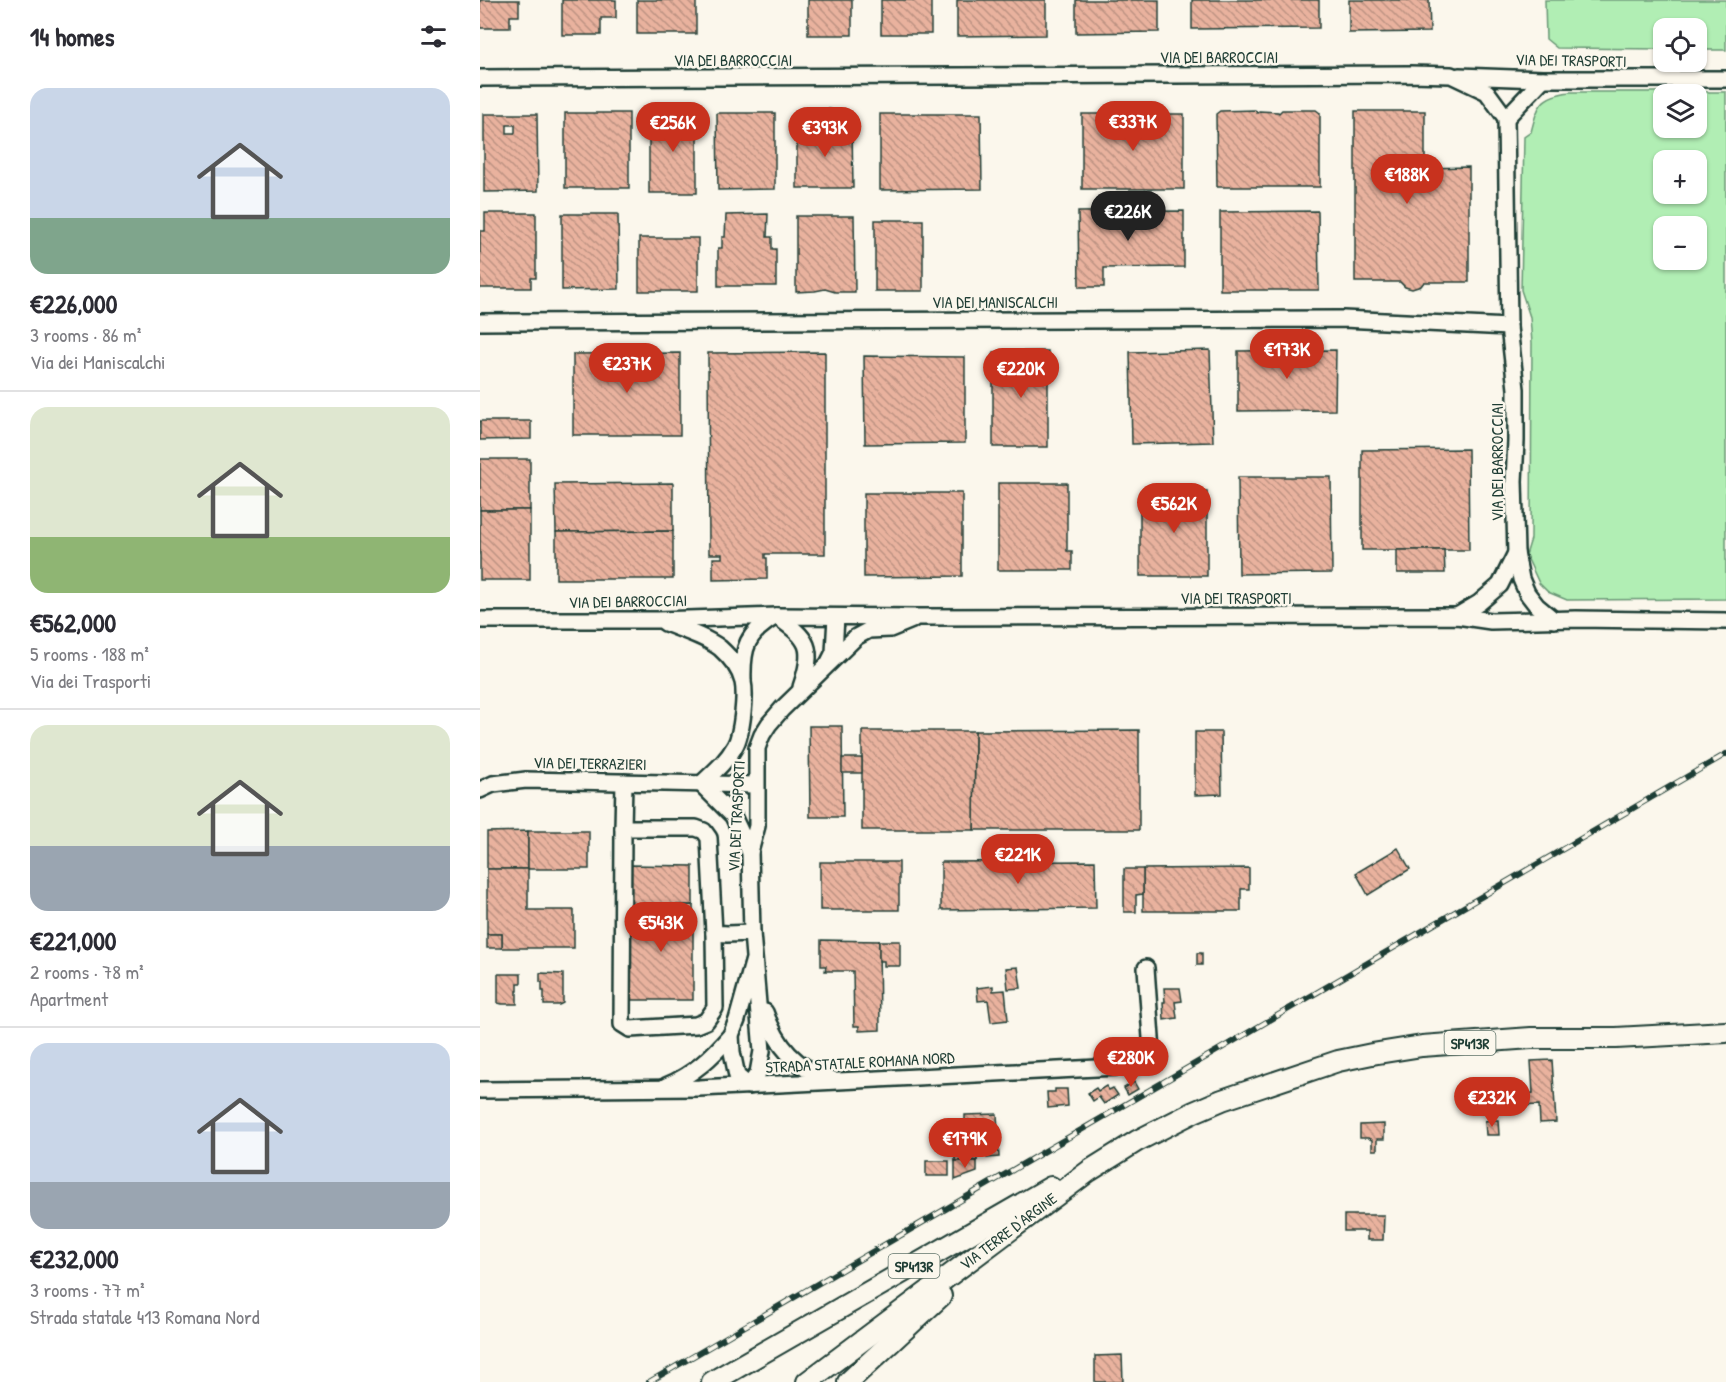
<!DOCTYPE html>
<meta charset="utf-8">
<style>
body{margin:0;font-family:"Patrick Hand",sans-serif;background:#f7f7f7;color:#2b2b33;height:100vh;display:flex;flex-direction:column;font-size:22px;white-space:nowrap}
*{box-sizing:border-box;margin:0}
p{font-size:20px;color:#7c7c81}
.icon{flex:none;width:33px;height:33px;fill:none;stroke:currentColor;stroke-width:2;stroke-linecap:round;stroke-linejoin:round}
.map{position:relative;flex:1;overflow:hidden}
.panel{display:flex;flex-direction:column;background:#fff;width:480px}
.panel>*{flex:none}
.fabs{position:absolute;left:1173px;top:18px;display:grid;gap:12px}
.fabs a{display:grid;place-items:center;width:54px;height:54px;border-radius:12px;background:#fff;box-shadow:0 2px 4px #0004;font-size:30px}
.price{position:absolute;translate:-50% -51px;padding:0 14px;border-radius:21px;background:#c8321e;color:#fff;font-size:20px;line-height:39px;filter:drop-shadow(0 2px 3px #0008)}
.price::after{content:'';position:absolute;left:50%;top:36px;width:18px;height:14px;margin-left:-9px;background:inherit;clip-path:polygon(0 0,100% 0,50% 100%)}
.price.active{background:#222;color:#fff}
ul{padding:0;list-style:none}
li{display:grid;align-content:center;gap:12px;height:318px;padding:0 30px}
li+li{border-top:2px solid #e1e1e2}
li span{display:grid;place-items:center;height:186px;border-radius:18px;color:#555}
li>.icon{margin-inline-start:auto}
span .icon{width:108px;height:108px;fill:#fffc;stroke-width:1}
li b{font-size:26px}
h2{display:flex;justify-content:space-between;align-items:center;height:72px;padding:0 30px;font-size:26px}
main{display:flex;flex:1;min-height:0}
.map>svg:first-child{display:block}
</style>
<main>
<section class="panel">
<h2>14 homes<svg class="icon" aria-label="filters" viewBox="0 0 24 24"><path d="M4 7h16M4 17h16"/><circle cx="9" cy="7" r="2"/><circle cx="15" cy="17" r="2"/></svg></h2>
<ul>
<li><span style="background:linear-gradient(#c9d6e8 70%,#7fa58c 0)"><svg class="icon" aria-label="home" viewBox="0 0 24 24"><path d="M3 11l9-7 9 7M6 9v11h12V9"/></svg></span><div><b>€226,000</b><p>3 rooms · 86 m²</p><p>Via dei Maniscalchi</p></div></li>
<li><span style="background:linear-gradient(#dfe7d0 70%,#8fb573 0)"><svg class="icon" aria-label="home" viewBox="0 0 24 24"><path d="M3 11l9-7 9 7M6 9v11h12V9"/></svg></span><div><b>€562,000</b><p>5 rooms · 188 m²</p><p>Via dei Trasporti</p></div></li>
<li><span style="background:linear-gradient(#dfe7d0 65%,#9aa5b1 0)"><svg class="icon" aria-label="home" viewBox="0 0 24 24"><path d="M3 11l9-7 9 7M6 9v11h12V9"/></svg></span><div><b>€221,000</b><p>2 rooms · 78 m²</p><p>Apartment</p></div></li>
<li><span style="background:linear-gradient(#c9d6e8 75%,#9aa5b1 0)"><svg class="icon" aria-label="home" viewBox="0 0 24 24"><path d="M3 11l9-7 9 7M6 9v11h12V9"/></svg></span><div><b>€232,000</b><p>3 rooms · 77 m²</p><p>Strada statale 413 Romana Nord</p></div></li>
</ul>
</section>
<div class="map">
<svg width="1246" height="1382" viewBox="0 0 1246 1382">
<defs>
<pattern id="building-back-hatch" width="6" height="6" patternUnits="userSpaceOnUse" patternTransform="scale(1.5)"><rect width="6" height="6" fill="#e9b29e"/><path d="M-1 5l2 2M0 0l6 6M5-1l2 2" fill="none" stroke="#bc9282"/></pattern>
</defs>
<rect width="100%" height="100%" fill="#fbf7ec"/>
<filter id="ink" filterUnits="userSpaceOnUse"><feTurbulence type="fractalNoise" baseFrequency=".0167" numOctaves="2"/><feDisplacementMap in="SourceGraphic" scale="12" xChannelSelector="R" yChannelSelector="G"/><feConvolveMatrix kernelMatrix="1 2 1 2 8 2 1 2 1" color-interpolation-filters="sRGB"/></filter>
<g filter="url(#ink)">
<g fill="#b1eeb4" stroke="#689674" stroke-width="1.5" fill-rule="evenodd">
<polygon points="1065,0 1246,0 1246,50 1217,50 1216,28 1184,28 1183,49 1077,48 1066,39"/>
<path d="M 1090,92 L 1246,92 L 1246,599 L 1087,600 L 1068,592 L 1059,583 L 1046,555 L 1051,539 L 1052,343 L 1050,317 L 1041,290 L 1044,137 L 1051,132 C 1058,105 1060,96 1090,92 ZM 1184,94 L 1216,94 L 1216,128 L 1184,128 ZM 1184,160 L 1216,160 L 1216,194 L 1184,194 ZM 1184,226 L 1216,226 L 1216,260 L 1184,260 Z"/>
</g>
<g fill="url(#building-back-hatch)" stroke="#1f3d34" stroke-width="1.5" fill-rule="evenodd">
<polygon points="0,0 39,0 39,16 30,16 30,28 0,28"/>
<polygon points="82,0 136,0 136,18 121,18 121,35 82,35"/>
<rect x="157" y="0" width="59" height="34"/>
<rect x="328" y="0" width="44" height="35"/>
<rect x="401" y="0" width="50" height="34"/>
<polygon points="477,0 566,0 566,35 477,36"/>
<polygon points="596,0 679,0 679,32 596,33"/>
<polygon points="712,0 839,0 839,28 712,29"/>
<polygon points="869,0 949,0 950,32 869,33"/>
<polygon points="349,109 366,113 366,114 372,114 372,127 317,127 317,118 322,118 322,113 335,110"/>
<polygon points="775,110 777,113 779,111 798,112 799,113 802,110 836,110 840,113 840,187 737,187 736,114 740,111"/>
<polygon points="875,111 945,111 945,168 989,167 989,282 944,282 941,286 932,289 925,287 920,282 875,282"/>
<rect x="85" y="113" width="64" height="75"/>
<rect x="169" y="113" width="48" height="80"/>
<polygon points="237,113 295,113 295,189 238,190"/>
<path d="M 4,114 L 57,114 L 58,191 L 4,192 ZM 27,125 L 35,125 L 35,133 L 27,133 Z"/>
<polygon points="400,114 501,114 502,189 400,190"/>
<rect x="602" y="114" width="102" height="75"/>
<polygon points="317,127 372,127 373,188 317,188"/>
<polygon points="704,211 704,267 624,268 624,287 599,287 598,212"/>
<polygon points="838,211 839,290 740,290 740,212"/>
<polygon points="5,213 56,213 56,278 51,278 51,288 0,288 0,231 5,231"/>
<polygon points="82,214 138,214 139,289 82,290"/>
<polygon points="288,214 287,237 292,237 292,249 296,249 296,286 238,286 238,248 242,248 242,237 245,237 246,215"/>
<polygon points="316,216 374,216 375,292 355,292 345,289 335,291 316,292"/>
<rect x="395" y="220" width="48" height="71"/>
<rect x="159" y="238" width="59" height="53"/>
<polygon points="730,350 733,442 652,444 650,352"/>
<polygon points="856,350 855,410 758,411 758,351"/>
<polygon points="568,351 568,447 513,447 513,352"/>
<polygon points="345,352 345,554 285,554 285,558 287,558 287,579 233,580 233,558 242,558 242,554 229,554 228,353"/>
<polygon points="200,353 200,435 93,435 93,354"/>
<polygon points="384,356 485,357 485,443 385,444"/>
<polygon points="0,421 51,421 51,439 0,440"/>
<polygon points="988,449 989,550 882,550 882,450"/>
<rect x="0" y="459" width="50" height="51"/>
<polygon points="758,477 851,477 852,573 759,574"/>
<polygon points="193,483 193,531 76,532 75,484"/>
<polygon points="518,483 587,483 587,551 592,551 592,570 518,570"/>
<rect x="660" y="492" width="67" height="84"/>
<polygon points="384,493 482,493 482,576 384,577"/>
<rect x="0" y="510" width="50" height="70"/>
<polygon points="193,531 193,579 76,579 76,532"/>
<polygon points="917,550 964,550 965,573 917,573"/>
<polygon points="329,726 362,726 363,817 330,817"/>
<polygon points="659,730 659,830 494,830 495,731"/>
<polygon points="382,731 495,731 494,830 382,830"/>
<polygon points="715,732 741,732 742,794 715,795"/>
<rect x="362" y="758" width="20" height="15"/>
<polygon points="48,831 48,869 7,869 7,832"/>
<rect x="48" y="831" width="61" height="38"/>
<polygon points="918,848 930,869 888,895 876,873"/>
<polygon points="615,861 616,908 461,910 461,862"/>
<rect x="340" y="862" width="79" height="48"/>
<polygon points="149,865 213,866 213,905 149,906"/>
<polygon points="769,868 769,889 761,889 761,911 663,911 663,869"/>
<polygon points="7,869 48,869 48,910 94,910 94,948 22,948 22,934 7,934"/>
<polygon points="644,869 663,869 663,894 656,895 656,912 644,912"/>
<polygon points="213,905 213,1000 149,1000 149,906"/>
<rect x="7" y="934" width="15" height="14"/>
<polygon points="341,940 399,941 400,1030 379,1031 379,1026 374,1026 373,971 345,971 346,966 341,966"/>
<polygon points="399,941 420,941 420,966 404,966 404,961 399,961"/>
<rect x="717" y="953" width="5" height="12"/>
<polygon points="538,967 541,988 528,989 526,968"/>
<polygon points="60,973 83,974 83,1003 79,1005 64,1005 64,991 62,991 62,982 60,982"/>
<polygon points="18,974 41,974 41,983 38,983 38,991 37,991 37,1004 22,1004 18,1003"/>
<polygon points="513,986 513,991 525,990 528,1020 511,1022 508,1000 498,1001 497,988"/>
<polygon points="684,988 700,988 702,1001 695,1002 697,1018 684,1020 683,1002 685,1002"/>
<polygon points="1072,1060 1076,1122 1060,1123 1059,1105 1035,1106 1034,1095 1053,1093 1051,1061"/>
<polygon points="654,1082 658,1089 648,1095 644,1088"/>
<polygon points="626,1086 629,1090 633,1088 638,1095 624,1104 619,1097 613,1101 608,1093 616,1088 618,1091"/>
<polygon points="575,1089 587,1089 588,1106 568,1108 567,1092 575,1092"/>
<polygon points="517,1114 518,1133 485,1134 485,1115"/>
<polygon points="1011,1120 1018,1120 1019,1135 1006,1135 1005,1121"/>
<polygon points="904,1124 904,1139 897,1139 897,1150 892,1150 892,1140 888,1138 880,1138 880,1125"/>
<rect x="475" y="1141" width="22" height="20"/>
<polygon points="518,1143 519,1157 507,1158 507,1144"/>
<rect x="446" y="1161" width="23" height="15"/>
<polygon points="475,1161 497,1161 497,1172 475,1180"/>
<polygon points="864,1215 904,1215 903,1240 887,1240 887,1231 864,1231"/>
<polygon points="642,1355 643,1382 615,1382 615,1356"/>
</g>
<g fill="none" stroke-linecap="round" stroke-linejoin="round">
<g stroke="#1f3d34" stroke-width="20">
<g id="minor">
<polyline points="979,76 1063,79 1246,79"/>
<polyline points="0,78 930,74 971,75 1007,92 1026,118 1029,327 1036,389 1036,441 1034,481 1036,553 1041,579 1047,593 1057,606 1074,620"/>
<polyline points="1026,118 1063,79"/>
<polyline points="0,322 863,319 1029,327"/>
<path d="M 296,616 C 329,639 335,647 321,687"/>
<polyline points="977,616 999,603 1020,585 1036,553"/>
<polyline points="0,620 178,620 296,616 437,617 977,616 1011,621 1096,619 1246,621"/>
<path d="M 185,623 C 203,630 224,636 240,648 C 250,657 260,669 263,682 C 266,695 262,734 255,746 C 247,761 234,772 221,784"/>
<polyline points="349,662 354,652 356,617"/>
<path d="M 263,680 C 262,647 267,633 296,616"/>
<polyline points="144,782 143,828 216,828 224,831 229,838 234,933 247,934 272,933"/>
<polyline points="221,784 253,816 270,852"/>
<polyline points="0,790 13,784 46,780 276,785"/>
<polyline points="143,828 142,1024 150,1029 216,1025 226,1021 235,1008 234,933"/>
<polyline points="274,959 257,1020 251,1035 252,1052 257,1076 269,1086 278,1073 282,1051 272,933 270,852 277,826 277,748 282,735 289,724 302,709 376,637 389,630 410,629 432,620"/>
<path d="M 285,1012 C 297,1046 315,1068 351,1079"/>
<path d="M 186,1086 C 213,1075 232,1057 251,1035"/>
<polyline points="0,1090 219,1088 656,1066 672,1052 666,968"/>
</g>
</g>
<g stroke="#1f3d34" stroke-width="24">
<g id="major">
<polyline points="232,1382 571,1187"/>
<polyline points="327,1382 609,1171 657,1141 714,1112 742,1100 858,1061 892,1054 942,1046 1051,1038 1136,1038 1246,1032"/>
<polyline points="368,1382 461,1296"/>
</g>
</g>
<use href="#minor" stroke="#fbf7ec" stroke-width="15"/>
<use href="#major" stroke="#fbf7ec" stroke-width="20"/>
<g stroke="#1f3d34" stroke-width="6">
<polyline id="rail" points="169,1382 1246,754"/>
</g>
<use href="#rail" stroke="#fbf7ec" stroke-width="4" stroke-dasharray="11" stroke-linecap="butt"/>
</g>
</g>
<g text-anchor="middle" dominant-baseline="central" stroke-width="5" stroke-linejoin="round" paint-order="stroke">
<g fill="#fbf7ec" stroke="#61756b" stroke-width="1.5">
<rect x="964.5" y="1031" width="51" height="24" rx="4.5"/>
<rect x="408.5" y="1254" width="51" height="24" rx="4.5"/>
</g>
<g font-size="15" font-weight="bold" fill="#1f3d34">
<text x="990" y="1043">SP413R</text>
<text x="434" y="1266">SP413R</text>
</g>
<g font-size="16" fill="#1f3d34" stroke="#fbf7ec">
<text x="739" y="57">VIA DEI BARROCCIAI</text>
<text x="253" y="60">VIA DEI BARROCCIAI</text>
<text transform="translate(1091 60) rotate(1)">VIA DEI TRASPORTI</text>
<text x="515" y="302">VIA DEI MANISCALCHI</text>
<text transform="translate(1017 462) rotate(-90)">VIA DEI BARROCCIAI</text>
<text x="756" y="598">VIA DEI TRASPORTI</text>
<text transform="translate(148 601) rotate(-1)">VIA DEI BARROCCIAI</text>
<text transform="translate(110 763) rotate(1)">VIA DEI TERRAZIERI</text>
<text transform="translate(256 816) rotate(-87)">VIA DEI TRASPORTI</text>
<text transform="translate(380 1062) rotate(-3)">STRADA STATALE ROMANA NORD</text>
<text transform="translate(528 1231) rotate(-37)">VIA TERRE D'ARGINE</text>
</g>
</g>
</svg>
<div class="fabs">
<a><svg class="icon" aria-label="locate" viewBox="0 0 24 24"><circle cx="12" cy="12" r="6"/><path d="M12 2v4M12 18v4M2 12h4M18 12h4"/></svg></a>
<a><svg class="icon" aria-label="layers" viewBox="0 0 24 24"><path d="M12 4l9 5-9 5-9-5zM3 14l9 5 9-5"/></svg></a>
<a>+</a>
<a>−</a>
</div>
<b class="price" style="left:653px;top:152px">€337K</b>
<b class="price" style="left:193px;top:153px">€256K</b>
<b class="price" style="left:345px;top:158px">€393K</b>
<b class="price" style="left:927px;top:205px">€188K</b>
<b class="price active" style="left:648px;top:242px">€226K</b>
<b class="price" style="left:807px;top:380px">€173K</b>
<b class="price" style="left:147px;top:394px">€237K</b>
<b class="price" style="left:541px;top:399px">€220K</b>
<b class="price" style="left:694px;top:534px">€562K</b>
<b class="price" style="left:538px;top:885px">€221K</b>
<b class="price" style="left:181px;top:953px">€543K</b>
<b class="price" style="left:651px;top:1088px">€280K</b>
<b class="price" style="left:1012px;top:1128px">€232K</b>
<b class="price" style="left:485px;top:1169px">€179K</b>
</div>
</main>
